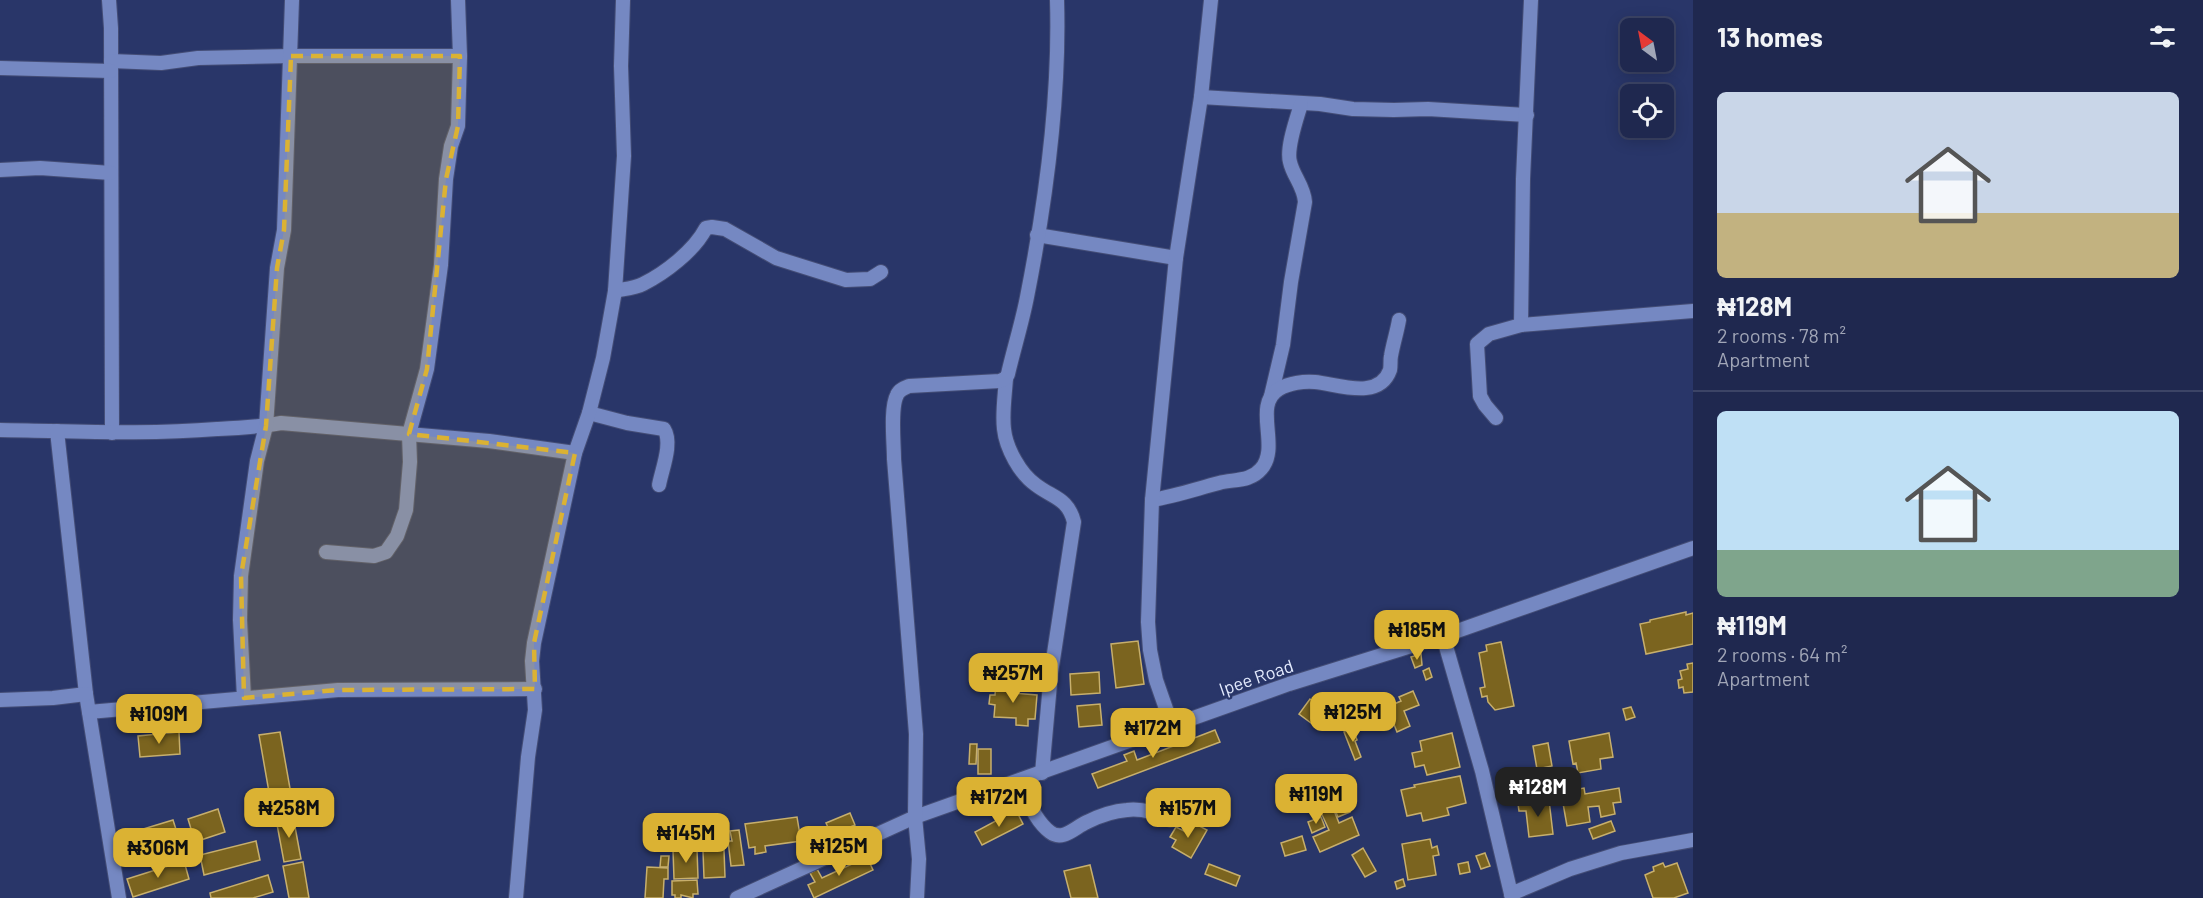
<!DOCTYPE html>
<meta charset="utf-8">
<style>
body{margin:0;font-family:Barlow,sans-serif;background:#2c3459;color:#f1f3f6;height:100vh;display:flex;flex-direction:column;font-size:22px;white-space:nowrap}
*{box-sizing:border-box;margin:0}
p{font-size:20px;color:#a1a6b7}
.icon{flex:none;width:33px;height:33px;fill:none;stroke:currentColor;stroke-width:2;stroke-linecap:round;stroke-linejoin:round}
.map{position:relative;flex:1;overflow:hidden}
.sheet{display:flex;flex-direction:column;background:#1f284f;width:510px}
.sheet>*{flex:none}
.needle{width:39px;rotate:328deg}
.fabs{position:absolute;left:1620px;top:18px;display:grid;gap:12px}
.fabs a{display:grid;place-items:center;width:54px;height:54px;border-radius:9px;background:#1f284f;box-shadow:0 3px 15px #0003,0 0 0 2px #3c4466;font-size:30px}
.price{position:absolute;translate:-50% -51px;padding:0 14px;border-radius:12px;background:#dbb233;color:#111;font-size:20px;line-height:39px;filter:drop-shadow(0 2px 3px #0008)}
.price::after{content:'';position:absolute;left:50%;top:36px;width:18px;height:14px;margin-left:-9px;background:inherit;clip-path:polygon(0 0,100% 0,50% 100%)}
.price.current{background:#222;color:#fff}
ul{padding:0;list-style:none}
li{display:grid;align-content:center;gap:12px;height:318px;padding:0 24px}
li+li{border-top:2px solid #3c4466}
li span{display:grid;place-items:center;height:186px;border-radius:9px;color:#555}
li>.icon{margin-inline-start:auto}
span .icon{width:108px;height:108px;fill:#fffc;stroke-width:1}
li b{font-size:26px}
h2{display:flex;justify-content:space-between;align-items:center;height:72px;padding:0 24px;font-size:26px}
main{display:flex;flex:1;min-height:0}
.map>svg:first-child{display:block}
</style>
<main>
<div class="map">
<svg width="1693" height="898" viewBox="0 0 1693 898">
<rect width="100%" height="100%" fill="#293669"/>
<g fill="#7b641f" stroke="#c7af6c" stroke-width="1.5">
<polygon points="1686,612 1686,615 1693,613 1693,644 1646,654 1640,624 1650,622 1650,620"/>
<polygon points="1138,641 1144,684 1116,688 1111,644"/>
<polygon points="1501,642 1514,706 1495,710 1488,702 1487,696 1482,697 1480,688 1485,687 1479,653 1487,651 1486,645"/>
<polygon points="1421,654 1422,665 1415,668 1411,657"/>
<polygon points="990,660 1040,664 1039,678 989,674"/>
<polygon points="1693,663 1693,692 1684,693 1683,687 1679,688 1678,680 1682,679 1680,671 1688,669 1687,664"/>
<polygon points="1429,668 1432,677 1426,680 1423,671"/>
<polygon points="1099,672 1100,693 1071,695 1070,674"/>
<polygon points="996,683 1014,684 1013,693 1037,695 1035,719 1028,719 1028,726 1016,725 1016,718 994,717 995,705 989,704 990,695 995,695"/>
<polygon points="1413,691 1419,705 1404,711 1410,726 1397,732 1387,707 1401,701 1399,697"/>
<polygon points="1364,693 1370,714 1349,720 1343,700"/>
<polygon points="1310,699 1322,708 1311,723 1299,714"/>
<polygon points="1100,704 1102,725 1079,727 1077,706"/>
<polygon points="1631,707 1635,717 1626,720 1623,709"/>
<polygon points="1353,729 1357,740 1355,741 1361,757 1355,760 1344,732"/>
<polygon points="1215,730 1220,742 1098,788 1092,774 1127,761 1124,755 1134,751 1137,760"/>
<polygon points="179,732 180,754 140,757 138,736"/>
<polygon points="280,732 294,811 273,815 259,735"/>
<polygon points="1452,733 1460,767 1427,775 1424,765 1415,767 1412,753 1422,751 1420,741"/>
<polygon points="1609,733 1613,757 1600,759 1601,769 1578,773 1576,763 1573,764 1569,741"/>
<polygon points="1548,743 1552,766 1537,769 1533,746"/>
<polygon points="970,744 977,744 976,764 969,764"/>
<rect x="978" y="749" width="13" height="25"/>
<polygon points="1460,776 1466,803 1447,808 1449,815 1423,821 1421,813 1407,816 1401,790 1415,787 1414,785"/>
<polygon points="1584,788 1585,794 1619,788 1621,802 1613,803 1615,814 1601,817 1599,806 1588,807 1590,822 1567,826 1561,792"/>
<polygon points="1346,800 1350,812 1338,817 1333,805"/>
<polygon points="1549,800 1553,834 1529,837 1526,811 1519,811 1518,804"/>
<polygon points="1331,803 1339,823 1352,817 1359,835 1320,852 1313,837 1329,830 1319,808"/>
<polygon points="218,809 225,832 195,842 188,819"/>
<polygon points="1016,810 1023,824 982,845 975,832"/>
<polygon points="850,813 855,825 848,828 850,834 839,838 837,832 831,834 826,823"/>
<polygon points="293,816 301,859 284,862 276,819"/>
<polygon points="797,817 801,841 765,846 766,852 755,854 755,847 749,848 745,824"/>
<polygon points="1321,817 1325,827 1312,833 1308,822"/>
<polygon points="173,820 181,845 148,855 140,830"/>
<polygon points="1190,821 1207,830 1191,858 1172,847 1176,840 1170,837 1176,827 1184,831"/>
<polygon points="1611,821 1615,831 1593,839 1589,829"/>
<polygon points="739,830 744,865 731,866 728,841 732,841 730,831"/>
<polygon points="1302,836 1306,850 1285,856 1281,843"/>
<polygon points="1430,839 1432,848 1437,846 1439,855 1433,856 1436,875 1408,880 1402,844"/>
<polygon points="256,841 260,860 204,875 200,855"/>
<polygon points="1363,848 1376,871 1365,877 1352,855"/>
<polygon points="697,849 698,878 674,879 673,850"/>
<polygon points="724,850 725,877 704,878 703,851"/>
<polygon points="1485,853 1490,866 1481,869 1476,856"/>
<polygon points="661,856 669,856 668,867 660,867"/>
<polygon points="867,857 873,870 814,898 808,885 815,882 810,873 817,869 822,878"/>
<polygon points="184,861 189,879 133,897 127,879"/>
<polygon points="303,862 309,898 289,898 283,866"/>
<polygon points="1468,862 1470,872 1460,874 1458,864"/>
<polygon points="1663,863 1665,867 1677,863 1688,893 1674,898 1653,898 1645,875 1654,871 1653,867"/>
<polygon points="1209,864 1240,876 1236,886 1205,874"/>
<polygon points="1090,865 1098,898 1071,898 1064,871"/>
<polygon points="647,867 668,868 668,879 664,879 663,898 645,898"/>
<polygon points="268,875 273,892 253,898 211,898 210,893"/>
<polygon points="1403,879 1405,886 1397,889 1395,882"/>
<polygon points="697,880 698,894 693,894 693,898 681,895 681,898 675,898 675,895 672,895 672,881"/>
</g>
<g fill="none" stroke-linecap="round" stroke-linejoin="round">
<g stroke="#444d76" stroke-width="16">
<g id="street">
<polyline points="109,0 111,28 112,433"/>
<polyline points="111,61 161,63 198,58 291,56 460,56"/>
<polyline points="0,68 111,71"/>
<polyline points="1201,97 1320,104 1353,109 1394,110 1428,109 1527,115"/>
<polyline points="0,170 40,168 111,173"/>
<polyline points="1037,235 1176,258"/>
<path d="M 615,291 C 624,289 635,288 643,284 C 665,273 694,251 706,228 L 712,227 L 725,229 L 776,258 L 846,280 L 870,279 L 881,272"/>
<polyline points="1521,325 1523,179 1531,0"/>
<path d="M 1006,378 C 1005,395 1002,413 1004,429 C 1006,448 1020,474 1036,485 C 1053,498 1068,498 1074,522 L 1051,673 L 1042,773"/>
<path d="M 1271,396 L 1283,345 L 1291,282 L 1305,202 C 1304,186 1293,176 1290,162 C 1286,148 1297,118 1301,104"/>
<path d="M 589,413 L 627,423 L 664,429 C 673,443 662,469 659,485"/>
<polyline points="1496,418 1485,405 1480,396 1477,344 1489,334 1521,325 1693,311"/>
<path d="M 0,430 C 72,431 145,435 217,429 C 238,428 260,427 281,423 L 489,441 L 575,453"/>
<polyline points="57,431 86,694 119,898"/>
<path d="M 1152,500 C 1175,496 1196,489 1219,483 C 1234,479 1250,482 1261,469 C 1281,447 1252,405 1279,389 C 1289,383 1304,381 1315,382 C 1337,384 1379,401 1390,370 C 1391,366 1390,360 1391,356 C 1393,344 1397,332 1399,320"/>
<polyline points="326,552 374,556 386,552 397,536 406,510 410,462 409,434 427,369 441,265 446,179 451,146 458,126 460,56 458,0"/>
<polyline points="1443,636 1482,771 1512,898"/>
<polyline points="244,698 240,620 241,576 257,461 266,426 277,268 284,230 292,0"/>
<polyline points="0,700 53,698 86,694"/>
<polyline points="89,712 338,690 535,689"/>
<polyline points="1172,726 1156,680 1150,650 1148,622 1152,500 1176,258 1201,97 1211,0"/>
<path d="M 1018,781 C 1027,797 1034,820 1050,832 C 1063,842 1075,827 1087,822 C 1099,816 1113,811 1127,810 C 1143,808 1157,813 1171,820"/>
<polyline points="1511,894 1570,869 1621,853 1693,840"/>
<polyline points="516,898 528,757 535,710 532,661 534,643 575,453 589,413 603,358 615,291 624,156 621,66 623,0"/>
<polyline points="737,898 915,817 1289,684 1443,636 1693,548"/>
<path d="M 917,898 L 919,859 L 915,817 L 916,734 L 894,459 C 894,443 890,408 897,395 C 899,390 904,388 909,386 L 1000,381 L 1006,378 L 1008,374 C 1014,348 1022,323 1027,297 C 1046,201 1060,99 1057,0"/>
</g>
</g>
<use href="#street" stroke="#7588c2" stroke-width="14"/>
</g>
<path fill="#dbb233" fill-opacity="0.2" stroke="#dbb233" stroke-width="4.5" stroke-dasharray="12 8" stroke-linejoin="round" d="M 291,56 L 460,56 L 458,126 L 446,179 L 427,369 L 409,434 L 575,453 L 534,643 L 535,689 L 338,690 L 244,698 L 241,576 L 266,426 L 277,268 L 284,230 Z"/>
<g text-anchor="middle" dominant-baseline="central" stroke-width="4.5" stroke-linejoin="round" paint-order="stroke">
<g font-size="18" fill="#e3eafd" stroke="#293669">
<text transform="translate(1256 677) rotate(-19)">Ipee Road</text>
</g>
</g>
</svg>
<div class="fabs">
<a><svg class="needle" viewBox="-14 -14 28 28"><path d="M0-13l5 13h-10z" fill="#e53935"/><path d="M0 13l5-13h-10z" fill="#a1a6b7"/></svg></a>
<a><svg class="icon" aria-label="locate" viewBox="0 0 24 24"><circle cx="12" cy="12" r="6"/><path d="M12 2v4M12 18v4M2 12h4M18 12h4"/></svg></a>
</div>
<b class="price" style="left:1417px;top:661px">₦185M</b>
<b class="price" style="left:1013px;top:704px">₦257M</b>
<b class="price" style="left:1353px;top:743px">₦125M</b>
<b class="price" style="left:159px;top:745px">₦109M</b>
<b class="price" style="left:1153px;top:759px">₦172M</b>
<b class="price current" style="left:1538px;top:818px">₦128M</b>
<b class="price" style="left:1316px;top:825px">₦119M</b>
<b class="price" style="left:999px;top:828px">₦172M</b>
<b class="price" style="left:289px;top:839px">₦258M</b>
<b class="price" style="left:1188px;top:839px">₦157M</b>
<b class="price" style="left:686px;top:864px">₦145M</b>
<b class="price" style="left:839px;top:877px">₦125M</b>
<b class="price" style="left:158px;top:879px">₦306M</b>
</div>
<section class="sheet">
<h2>13 homes<svg class="icon" aria-label="filters" viewBox="0 0 24 24"><path d="M4 7h16M4 17h16"/><circle cx="9" cy="7" r="2"/><circle cx="15" cy="17" r="2"/></svg></h2>
<ul>
<li><span style="background:linear-gradient(#c9d6e8 65%,#c2b280 0)"><svg class="icon" aria-label="home" viewBox="0 0 24 24"><path d="M3 11l9-7 9 7M6 9v11h12V9"/></svg></span><div><b>₦128M</b><p>2 rooms · 78 m²</p><p>Apartment</p></div></li>
<li><span style="background:linear-gradient(#bfe0f5 75%,#7fa58c 0)"><svg class="icon" aria-label="home" viewBox="0 0 24 24"><path d="M3 11l9-7 9 7M6 9v11h12V9"/></svg></span><div><b>₦119M</b><p>2 rooms · 64 m²</p><p>Apartment</p></div></li>
</ul>
</section>
</main>
